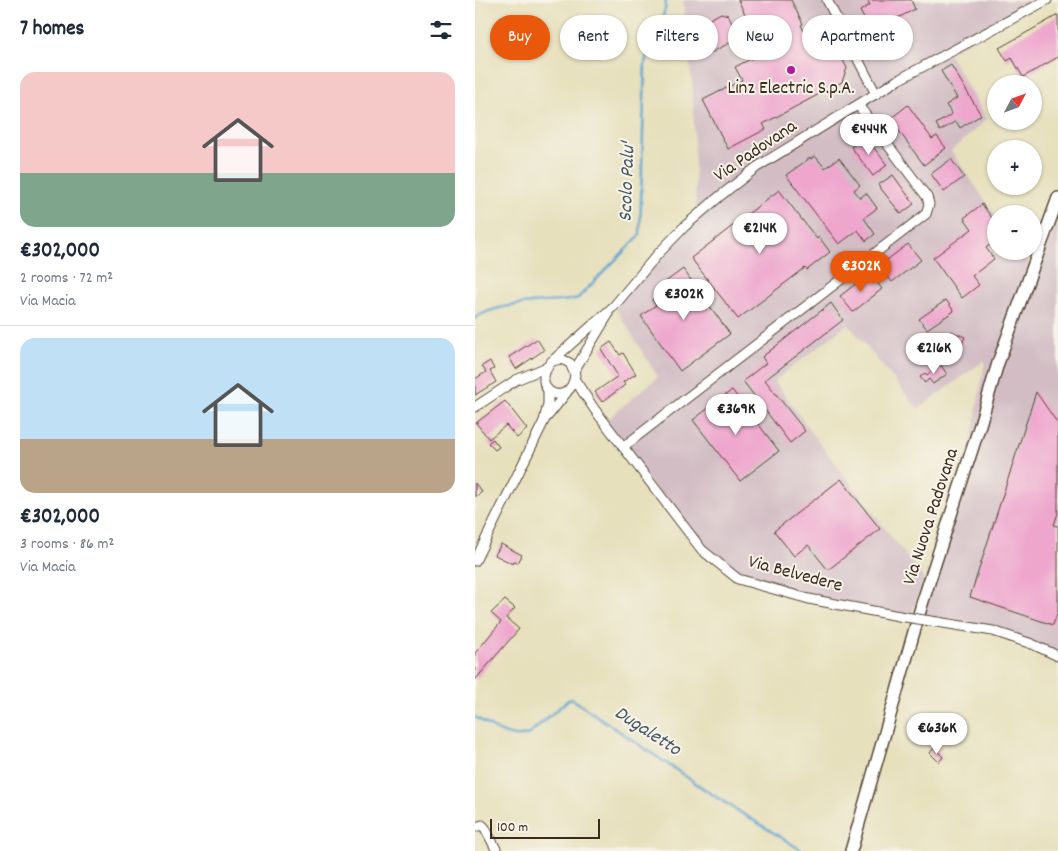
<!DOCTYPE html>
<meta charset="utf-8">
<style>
body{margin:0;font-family:Dekko,sans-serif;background:#f6f6f7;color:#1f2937;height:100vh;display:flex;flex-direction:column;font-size:19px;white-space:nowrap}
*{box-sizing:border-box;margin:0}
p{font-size:16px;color:#747a83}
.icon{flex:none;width:28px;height:28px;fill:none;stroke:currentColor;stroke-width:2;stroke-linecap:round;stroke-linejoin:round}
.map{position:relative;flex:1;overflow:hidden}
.details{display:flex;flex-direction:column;background:#fff;width:475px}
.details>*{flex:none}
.hud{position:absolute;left:15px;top:15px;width:475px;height:45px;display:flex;gap:10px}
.needle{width:32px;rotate:49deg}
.buttons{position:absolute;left:512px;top:75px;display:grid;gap:10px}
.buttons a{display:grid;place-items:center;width:55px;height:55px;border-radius:50%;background:#fff;box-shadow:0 1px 4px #0004;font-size:25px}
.scale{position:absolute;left:15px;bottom:12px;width:110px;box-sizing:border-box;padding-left:5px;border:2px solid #3b2a1e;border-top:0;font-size:14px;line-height:18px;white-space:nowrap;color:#3b2a1e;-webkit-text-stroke:4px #f7f3e8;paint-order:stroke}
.price{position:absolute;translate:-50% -42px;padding:0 11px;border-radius:18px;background:#fff;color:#222;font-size:16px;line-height:32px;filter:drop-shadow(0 1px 2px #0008)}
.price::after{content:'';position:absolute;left:50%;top:30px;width:15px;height:11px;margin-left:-8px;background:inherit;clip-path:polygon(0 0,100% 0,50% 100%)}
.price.selected{background:#ea580c;color:#fff}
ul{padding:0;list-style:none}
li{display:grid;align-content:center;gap:10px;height:265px;padding:0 20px}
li+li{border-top:1px solid #e0e1e3}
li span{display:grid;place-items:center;height:155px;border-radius:15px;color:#555}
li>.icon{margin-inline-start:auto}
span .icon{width:90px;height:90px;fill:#fffc;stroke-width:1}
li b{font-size:21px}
h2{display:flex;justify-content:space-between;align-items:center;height:60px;padding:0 20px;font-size:21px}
.pill{padding:0 18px;border-radius:22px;background:#fff;box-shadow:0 1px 4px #0004;font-size:18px;line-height:45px}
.pill.selected{background:#ea580c;color:#fff}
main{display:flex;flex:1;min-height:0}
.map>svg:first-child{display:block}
</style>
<main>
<section class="details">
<h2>7 homes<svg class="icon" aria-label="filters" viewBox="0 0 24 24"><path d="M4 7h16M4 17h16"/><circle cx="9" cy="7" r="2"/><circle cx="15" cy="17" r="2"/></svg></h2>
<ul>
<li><span style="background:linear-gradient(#f6c9c9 65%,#7fa58c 0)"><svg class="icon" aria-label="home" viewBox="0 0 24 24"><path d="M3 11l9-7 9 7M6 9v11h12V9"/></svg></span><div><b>€302,000</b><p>2 rooms · 72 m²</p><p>Via Macia</p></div></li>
<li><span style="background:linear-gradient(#bfe0f5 65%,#b9a48a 0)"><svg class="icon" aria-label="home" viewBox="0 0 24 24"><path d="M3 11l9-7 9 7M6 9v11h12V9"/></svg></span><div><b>€302,000</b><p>3 rooms · 86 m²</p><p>Via Macia</p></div></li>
</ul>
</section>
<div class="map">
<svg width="583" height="851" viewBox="0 0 583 851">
<rect width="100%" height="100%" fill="#f7f3e8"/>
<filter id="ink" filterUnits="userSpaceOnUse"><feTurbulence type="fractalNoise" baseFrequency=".02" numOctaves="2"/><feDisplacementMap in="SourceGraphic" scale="10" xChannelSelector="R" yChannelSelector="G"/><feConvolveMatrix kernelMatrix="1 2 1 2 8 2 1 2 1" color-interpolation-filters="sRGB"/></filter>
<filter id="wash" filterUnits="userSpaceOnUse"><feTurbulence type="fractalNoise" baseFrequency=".0096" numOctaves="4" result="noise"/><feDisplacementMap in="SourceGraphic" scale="20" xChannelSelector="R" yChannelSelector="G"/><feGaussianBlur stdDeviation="1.12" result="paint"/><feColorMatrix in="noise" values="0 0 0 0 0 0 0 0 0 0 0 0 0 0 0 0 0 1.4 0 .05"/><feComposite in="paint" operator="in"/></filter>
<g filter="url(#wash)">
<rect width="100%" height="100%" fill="#e7e0bd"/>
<polygon fill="#d2bdc5" points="208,0 572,0 473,53 512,119 476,151 521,216 521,251 546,251 561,273 583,220 583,656 518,631 443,619 492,465 510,360 443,409 373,324 299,381 346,445 449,579 436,617 334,599 263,579 227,550 129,422 183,377 139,306 221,216 218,92"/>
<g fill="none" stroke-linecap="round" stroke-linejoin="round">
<g stroke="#56a3cf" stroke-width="2.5">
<path d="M 0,318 C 18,306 46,304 68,302 C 80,301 91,302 103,298 L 165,235 L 170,63 C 172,55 174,47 177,39 C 183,26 191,15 191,0"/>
<path d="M 0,717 C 16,726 35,742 54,734 L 93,700 L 97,699 L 241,797 L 328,851"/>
</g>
</g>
<g id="blocks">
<g fill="#eea6cd">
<polygon points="263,0 316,0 328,24 326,25 338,49 347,45 353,54 362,49 372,68 367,82 288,124 291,129 253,149 228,100 267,80 260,67 289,52"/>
<polygon points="392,0 436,0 440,9 396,32 385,11 395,5"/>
<polygon points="246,13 253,15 264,38 224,59 220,27"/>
<polygon points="583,15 583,57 548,77 537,58 532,61 524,48"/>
<polygon points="476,65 506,115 485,128 481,121 465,131 461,124 477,114 471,105 482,98 466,71"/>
<polygon points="433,105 457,139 462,136 471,148 449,165 415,119"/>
<polygon points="391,137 412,165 398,176 376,147"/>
<polygon points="340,156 350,168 364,158 385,185 379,190 385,198 391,193 402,208 389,218 400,234 391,241 383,230 364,244 311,175 335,158 336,159"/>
<polygon points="476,159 489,177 469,192 456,174"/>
<polygon points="418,175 439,204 426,214 403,185"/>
<polygon points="304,190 342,239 344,237 355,252 332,270 330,268 263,319 216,258"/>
<polygon points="507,204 521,224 521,240 511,248 519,259 497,276 504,285 487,298 458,258 497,229 489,218"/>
<polygon points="433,244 446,260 417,282 404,266"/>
<polygon points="208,269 255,334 205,371 166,316 181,305 177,300 193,288 189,283"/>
<polygon points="395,273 407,289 378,312 365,296"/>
<polygon points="471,300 479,311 452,329 444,319"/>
<polygon points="356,303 368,320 290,380 330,431 315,443 268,381 291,363 287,357"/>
<polygon points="475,331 490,337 481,358 467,352"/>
<polygon points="62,339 69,350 41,369 34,357"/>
<polygon points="136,342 145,355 148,353 161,374 148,382 150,385 127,402 120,392 143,376 126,349"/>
<polygon points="15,361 19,369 15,371 21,382 0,395 0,379 11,372 7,366"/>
<polygon points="465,364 472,374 458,384 454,379 450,383 445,377 450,373 452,375"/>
<polygon points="257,390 304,451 265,481 218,420"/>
<polygon points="561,392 583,424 583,513 579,525 583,526 583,611 578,625 495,597"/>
<polygon points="30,401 52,429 42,438 31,425 14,439 1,423"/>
<polygon points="18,439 24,447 20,450 13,443"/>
<polygon points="366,479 405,529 353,570 333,545 319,556 299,531"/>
<polygon points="0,483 7,492 0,497"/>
<polygon points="26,544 47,555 43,563 39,562 38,564 20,555"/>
<polygon points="30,600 40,608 31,618 44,629 0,680 0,653 26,622 16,613"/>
<polygon points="459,748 468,757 464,762 455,753"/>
</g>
</g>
</g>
<g filter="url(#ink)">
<use href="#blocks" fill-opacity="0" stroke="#554536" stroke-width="1"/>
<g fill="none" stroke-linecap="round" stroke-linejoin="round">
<g stroke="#554536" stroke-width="11">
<g id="minor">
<polyline points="352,0 401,94"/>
<path d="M 86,359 L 95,363 L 100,375 C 95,411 51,391 77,361 Z"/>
<polyline points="77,361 139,306 182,255 210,226 245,196 282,167 423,80 572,0"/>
<polyline points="99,371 133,315"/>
<polyline points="100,380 120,410 227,550 263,579 334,599 424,616"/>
<polyline points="0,407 41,380 72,367"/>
<polyline points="72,417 92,392"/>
<polyline points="148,447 451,214 454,204 452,197 383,105"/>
<polyline points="0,561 69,421 73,404 73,391"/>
<polyline points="462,622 518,631 557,644 583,656"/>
<polyline points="0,827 7,825 10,828 22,851"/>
</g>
</g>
<g stroke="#554536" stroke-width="14">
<polyline id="major" points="376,851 447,604 504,428 523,363 583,198"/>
</g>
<use href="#minor" stroke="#fff" stroke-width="9"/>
<use href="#major" stroke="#fff" stroke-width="11"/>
<g stroke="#554536" stroke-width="11" stroke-linecap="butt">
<polyline id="minor-bridge" points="424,616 462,622"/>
</g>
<use href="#minor-bridge" stroke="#fff" stroke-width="9"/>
</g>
</g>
<circle fill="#b5179e" stroke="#f7f3e8" stroke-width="2" cx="316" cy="70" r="5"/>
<g text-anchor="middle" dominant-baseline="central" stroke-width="4" stroke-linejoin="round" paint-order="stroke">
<g font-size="19" fill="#3b2a1e" stroke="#f7f3e8">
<text x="316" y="89">Linz Electric S.p.A.</text>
</g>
<g font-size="19" fill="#3b2a1e" stroke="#f7f3e8">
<text transform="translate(281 152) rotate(-34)">Via Padovana</text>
<text transform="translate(457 517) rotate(-72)">Via Nuova Padovana</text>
<text transform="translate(320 575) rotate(15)">Via Belvedere</text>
</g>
<g font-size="20" font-style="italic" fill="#465a65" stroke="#f7f3e8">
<text transform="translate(153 182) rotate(-88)">Scolo Palu'</text>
<text transform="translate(172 732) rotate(33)">Dugaletto</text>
</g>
</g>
</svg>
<div class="buttons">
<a><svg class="needle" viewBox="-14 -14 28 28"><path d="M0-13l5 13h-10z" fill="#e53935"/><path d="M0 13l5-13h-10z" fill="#747a83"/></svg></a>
<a>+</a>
<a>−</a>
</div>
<div class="scale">100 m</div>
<b class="price" style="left:394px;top:156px">€444K</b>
<b class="price" style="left:285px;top:255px">€214K</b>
<b class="price selected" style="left:386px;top:293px">€302K</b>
<b class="price" style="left:209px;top:321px">€302K</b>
<b class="price" style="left:459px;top:375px">€216K</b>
<b class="price" style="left:261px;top:436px">€369K</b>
<b class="price" style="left:462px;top:755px">€636K</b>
<div class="hud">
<a class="pill selected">Buy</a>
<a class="pill">Rent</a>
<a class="pill">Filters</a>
<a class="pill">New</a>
<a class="pill">Apartment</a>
</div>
</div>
</main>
